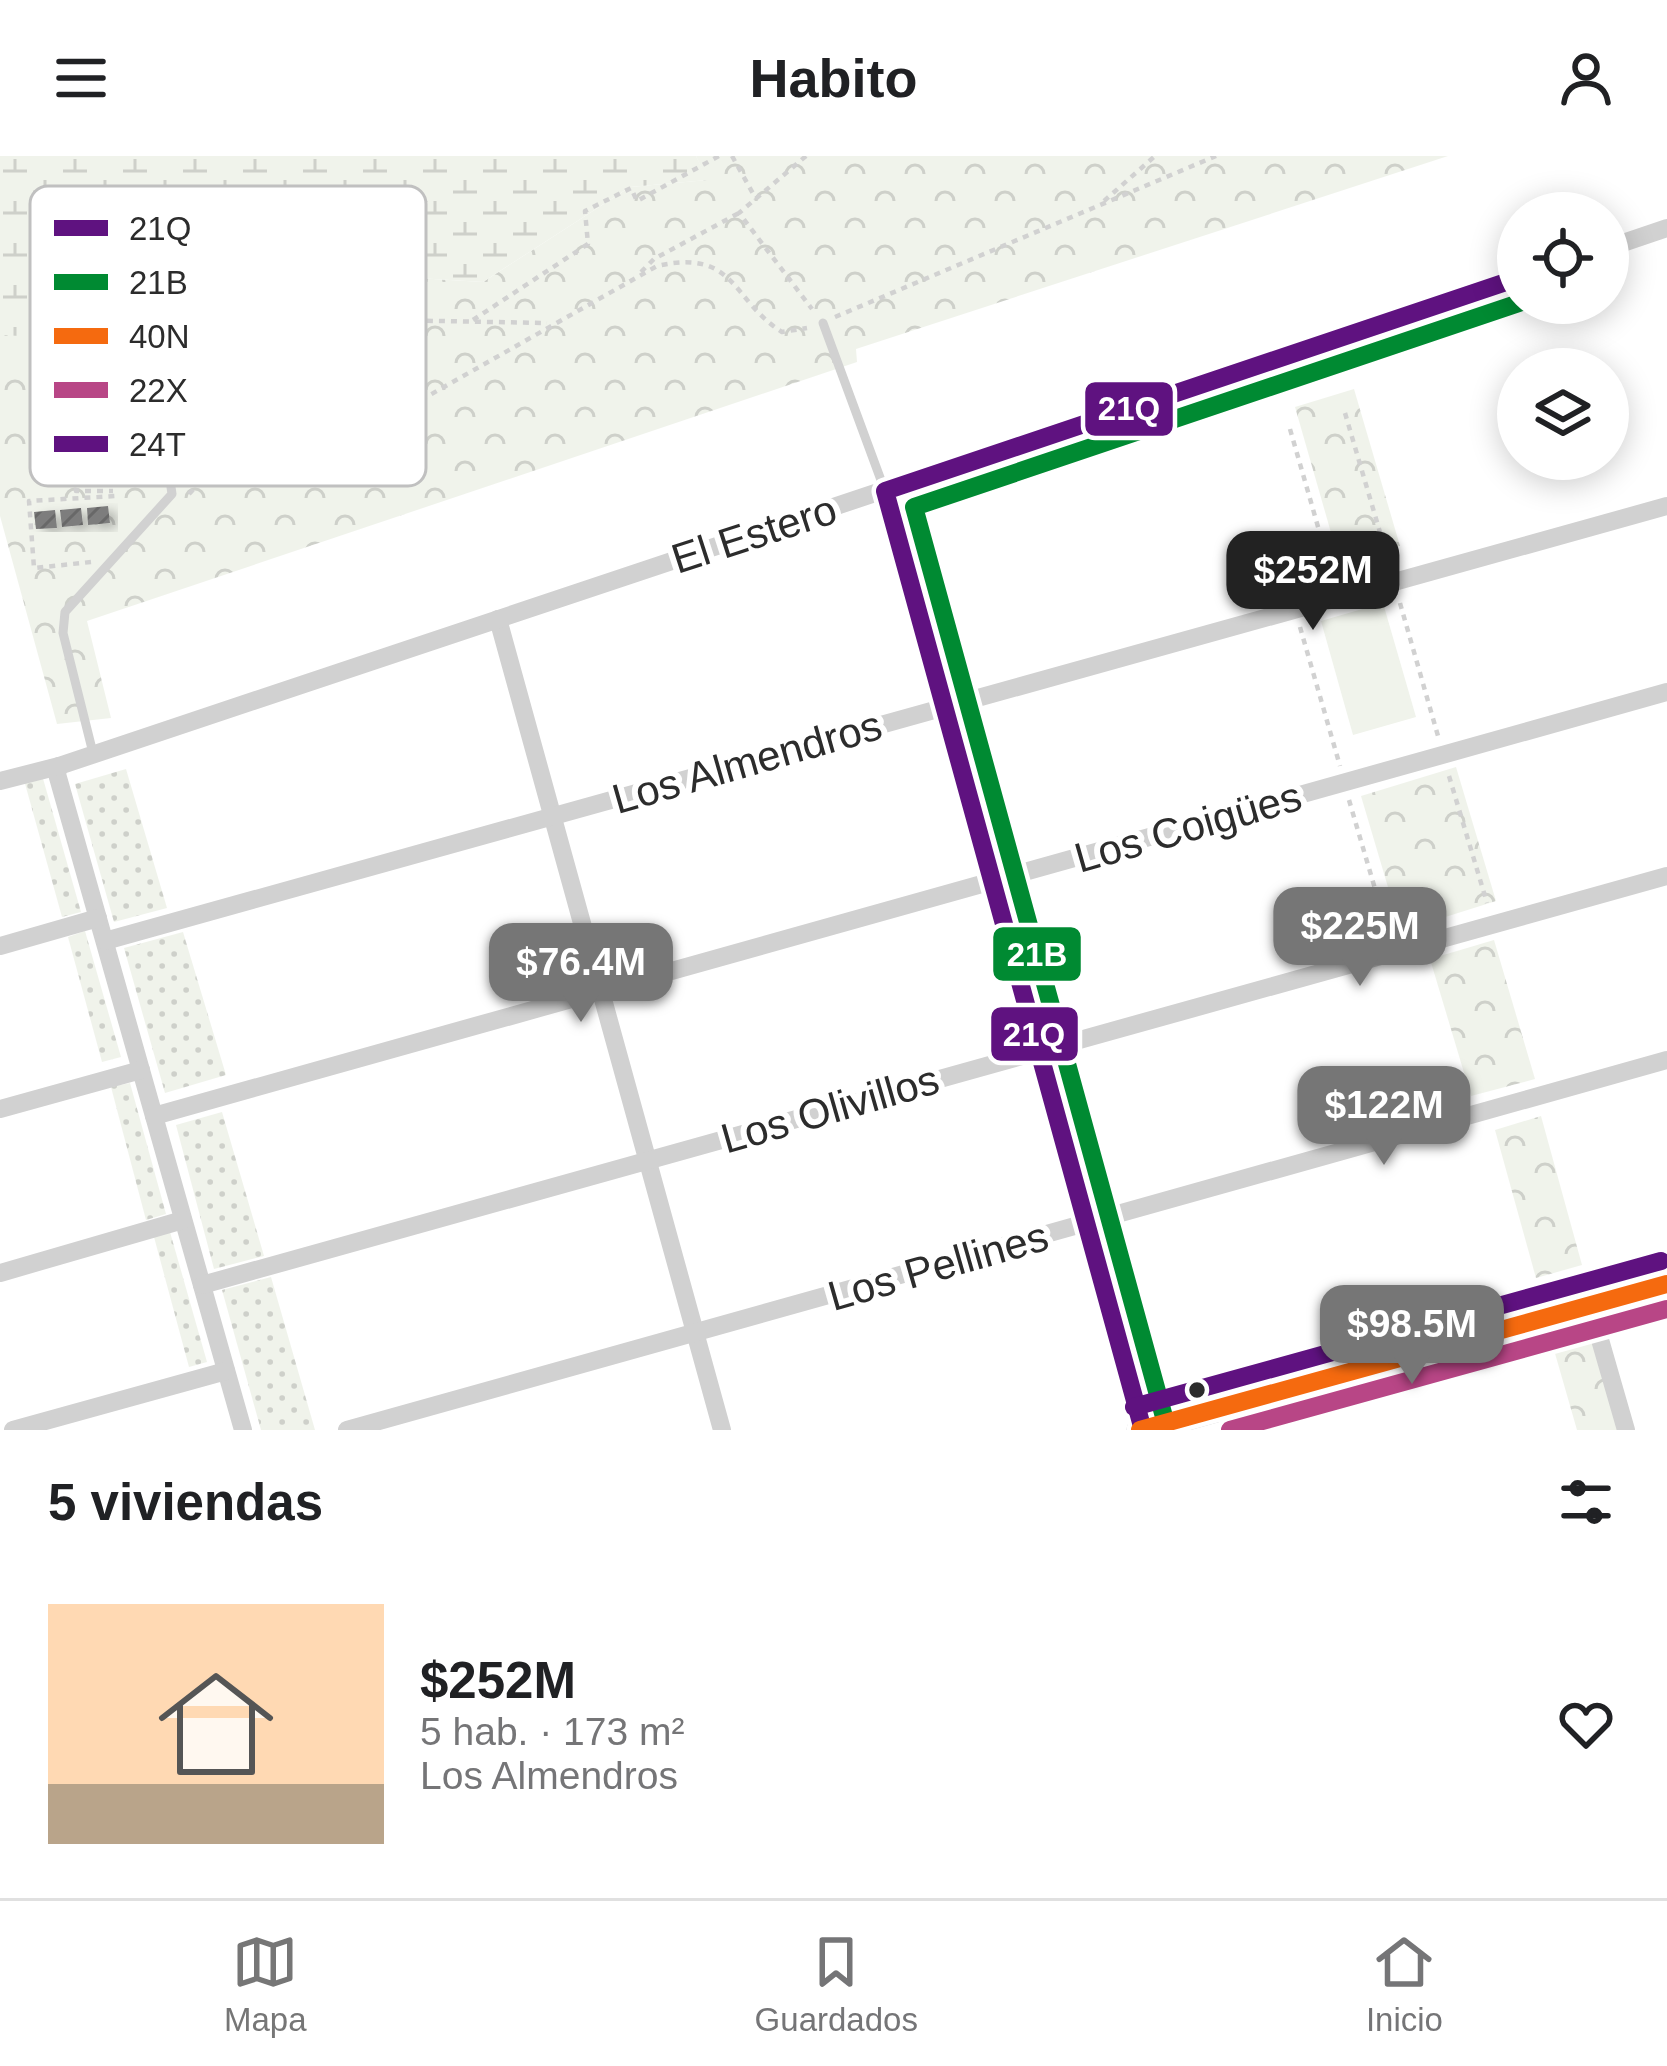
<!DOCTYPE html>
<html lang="es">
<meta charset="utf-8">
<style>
body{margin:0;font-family:Helvetica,sans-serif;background:#f6f6f6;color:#202124;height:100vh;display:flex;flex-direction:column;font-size:45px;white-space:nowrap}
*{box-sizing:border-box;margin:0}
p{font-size:39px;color:#757577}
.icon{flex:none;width:66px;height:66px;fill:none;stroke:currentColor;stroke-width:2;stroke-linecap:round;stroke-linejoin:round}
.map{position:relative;height:1274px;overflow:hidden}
.details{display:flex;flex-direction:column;background:#fff;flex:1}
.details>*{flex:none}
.controls{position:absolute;left:1497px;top:36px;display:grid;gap:24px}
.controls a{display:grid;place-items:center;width:132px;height:132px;border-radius:50%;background:#fff;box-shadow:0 6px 30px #0003;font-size:60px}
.price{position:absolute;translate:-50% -102px;padding:0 27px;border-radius:24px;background:#767676;color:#fff;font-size:39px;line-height:78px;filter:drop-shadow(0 3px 6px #0008)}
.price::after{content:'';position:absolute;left:50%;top:72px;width:36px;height:27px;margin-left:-18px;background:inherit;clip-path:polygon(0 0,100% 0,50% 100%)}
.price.on{background:#222;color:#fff}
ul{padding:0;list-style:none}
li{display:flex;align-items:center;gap:36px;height:300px;padding:0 48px}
li span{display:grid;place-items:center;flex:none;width:336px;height:240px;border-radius:0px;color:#555}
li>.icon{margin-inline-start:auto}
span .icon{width:144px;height:144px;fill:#fffc;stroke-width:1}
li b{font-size:51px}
h2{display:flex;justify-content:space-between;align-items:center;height:144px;padding:0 48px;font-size:51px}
header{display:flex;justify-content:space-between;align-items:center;height:156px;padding:0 48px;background:#fff;font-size:54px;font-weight:800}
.tab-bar{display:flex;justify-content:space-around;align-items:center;height:168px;border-top:3px solid #e0e0e0;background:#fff;font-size:33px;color:#757577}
.tab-bar a{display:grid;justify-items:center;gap:6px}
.tab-bar .on{color:#767676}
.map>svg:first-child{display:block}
</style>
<header><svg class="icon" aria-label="menu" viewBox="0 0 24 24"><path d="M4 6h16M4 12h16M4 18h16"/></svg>Habito<svg class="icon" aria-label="person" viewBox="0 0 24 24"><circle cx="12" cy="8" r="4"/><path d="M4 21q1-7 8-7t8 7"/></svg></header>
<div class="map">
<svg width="1667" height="1274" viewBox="0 0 1667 1274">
<defs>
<pattern id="grass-dots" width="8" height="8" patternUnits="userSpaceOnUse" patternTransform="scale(3)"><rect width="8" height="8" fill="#f0f3eb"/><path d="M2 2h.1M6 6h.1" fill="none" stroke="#ced0ca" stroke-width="1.8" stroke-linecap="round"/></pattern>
<pattern id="forest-crowns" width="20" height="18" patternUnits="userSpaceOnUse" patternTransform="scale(3)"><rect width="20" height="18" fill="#f0f3eb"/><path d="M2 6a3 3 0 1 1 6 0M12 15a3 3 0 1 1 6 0" fill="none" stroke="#ced0ca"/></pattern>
<pattern id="wetland-marsh" width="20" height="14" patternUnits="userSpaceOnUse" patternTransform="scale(3)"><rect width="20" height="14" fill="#f0f3eb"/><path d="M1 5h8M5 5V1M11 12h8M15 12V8" fill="none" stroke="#ced0ca"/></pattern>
<pattern id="building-hatch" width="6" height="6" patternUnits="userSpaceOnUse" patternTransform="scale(3)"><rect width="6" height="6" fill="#7d7d7d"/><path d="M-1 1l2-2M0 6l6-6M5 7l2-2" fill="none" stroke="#676767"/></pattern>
<filter id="shadow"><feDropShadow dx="8" dy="4.5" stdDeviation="6" flood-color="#0004"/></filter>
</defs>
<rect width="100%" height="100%" fill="#fff"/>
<g fill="url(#grass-dots)">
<polygon points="126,613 167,752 114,766 75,628"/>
<polygon points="42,619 81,756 62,761 24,624"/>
<polygon points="85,775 121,901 102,906 68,781"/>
<polygon points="183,776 226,919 165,937 124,792"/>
<polygon points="130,927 166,1058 146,1064 111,931"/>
<polygon points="222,956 264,1100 214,1113 176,969"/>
<polygon points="170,1076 207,1206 189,1211 154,1081"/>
<polygon points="271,1121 315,1274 261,1274 222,1134"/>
</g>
<g fill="url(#forest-crowns)">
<polygon points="0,0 61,184 187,188 239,173 334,117 483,126 630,31 707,24 696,0 1448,0 856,193 857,206 87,465 111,562 57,568 0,360"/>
<polygon points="1354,233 1400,390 1340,408 1295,251"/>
<polygon points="1456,611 1496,745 1401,775 1361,640"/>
<polygon points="1494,784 1535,923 1471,940 1430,803"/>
<polygon points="1541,960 1582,1109 1536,1122 1495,974"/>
<polygon points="1592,1177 1618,1274 1577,1274 1552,1187"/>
</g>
<polygon fill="url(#wetland-marsh)" points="0,0 696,0 708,24 630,31 483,126 334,117 239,173 187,188 0,179"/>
<polygon fill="#f0f3eb" points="1383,447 1416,561 1353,579 1321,465"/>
<g fill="url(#building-hatch)" filter="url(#shadow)">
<polygon points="108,350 110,367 88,369 87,352"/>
<polygon points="81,352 83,369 62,371 60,354"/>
<polygon points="55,354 57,372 36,373 34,356"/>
</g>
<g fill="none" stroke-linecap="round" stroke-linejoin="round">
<g stroke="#d1d1d1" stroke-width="4.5" stroke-dasharray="6 6" stroke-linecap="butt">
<polyline points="732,0 756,43"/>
<polyline points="806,0 739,57 812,153"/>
<polyline points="1104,45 1155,0"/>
<polyline points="641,116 654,103 739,57"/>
<polyline points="835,161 1216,0"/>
<polyline points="77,164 76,335 113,335"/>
<polyline points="473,164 588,88 585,55 631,32 637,45 719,0"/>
<polyline points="77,210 174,219 332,163 547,167"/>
<polyline points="1345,257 1389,407"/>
<polyline points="1290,273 1333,423"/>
<polyline points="182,312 332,163 426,44"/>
<path d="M 189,338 C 206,320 222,296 243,283 C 275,262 337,279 377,269 L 657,110 C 736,92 731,144 782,176 L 807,172"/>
<polyline points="91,406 34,412 29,345 116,340"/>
<polyline points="1400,447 1438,580"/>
<polyline points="1300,471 1340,610"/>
<polyline points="1449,620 1487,747"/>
<polyline points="1349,644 1388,777"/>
</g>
<g stroke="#d1d1d1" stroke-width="9">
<polyline points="823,167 885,335"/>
<polyline points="93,597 63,477 65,456 172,338 170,324 126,326"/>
</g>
<g stroke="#d1d1d1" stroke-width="18">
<polyline points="1608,92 1667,72"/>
<polyline points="885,335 1143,1274"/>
<polyline points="498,463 722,1274"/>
<polyline points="59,610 57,618 243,1274"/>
<polyline points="0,625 59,610 1518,122"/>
<polyline points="105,785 1667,350"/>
<polyline points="0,790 98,762"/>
<polyline points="0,953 141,914"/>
<polyline points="154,960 1667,536"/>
<polyline points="0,1117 183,1064"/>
<polyline points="202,1129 1667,720"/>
<polyline points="1590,1149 1626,1274"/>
<polyline points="13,1274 226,1215"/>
<polyline points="347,1274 1667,904"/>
</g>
<polyline stroke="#cacaca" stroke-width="27" points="1140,1274 1667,1128"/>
<g stroke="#fff" stroke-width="27">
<polyline id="bus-1" points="1143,1274 885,335 1518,122"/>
</g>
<g stroke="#fff" stroke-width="27">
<polyline id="bus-2" points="1166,1268 914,351 1519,147"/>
</g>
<g stroke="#fff" stroke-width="27">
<polyline id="bus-3" points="1140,1274 1667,1128"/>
</g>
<g stroke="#fff" stroke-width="27">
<polyline id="bus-4" points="1230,1274 1667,1153"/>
</g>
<g stroke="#fff" stroke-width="27">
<polyline id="bus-5" points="1134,1251 1661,1105"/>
</g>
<use href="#bus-1" stroke="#5f1280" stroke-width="18"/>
<use href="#bus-2" stroke="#008a32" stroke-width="18"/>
<use href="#bus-3" stroke="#f56a0f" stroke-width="18"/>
<use href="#bus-4" stroke="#b84686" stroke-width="18"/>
<use href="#bus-5" stroke="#5f1280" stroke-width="18"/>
</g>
<circle fill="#2c2c2c" stroke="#fff" stroke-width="4.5" cx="1197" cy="1234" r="10"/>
<g text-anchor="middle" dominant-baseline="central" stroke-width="12" stroke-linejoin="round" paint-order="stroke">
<g font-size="42" fill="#2c2c2c" stroke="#fff">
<text transform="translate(754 378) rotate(-18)">El Estero</text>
<text transform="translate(747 606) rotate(-16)">Los Almendros</text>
<text transform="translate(1188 671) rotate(-16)">Los Coigües</text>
<text transform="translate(830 953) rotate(-16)">Los Olivillos</text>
<text transform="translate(938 1110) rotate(-16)">Los Pellines</text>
</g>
</g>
<rect x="30" y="30" width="396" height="300" rx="18" fill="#fff" stroke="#c0c0c0" stroke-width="3"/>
<rect x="54" y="64" width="54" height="16" fill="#5f1280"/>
<rect x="54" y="118" width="54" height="16" fill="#008a32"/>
<rect x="54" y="172" width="54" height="16" fill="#f56a0f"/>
<rect x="54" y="226" width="54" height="16" fill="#b84686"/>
<rect x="54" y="280" width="54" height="16" fill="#5f1280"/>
<g font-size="33" fill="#2c2c2c">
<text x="129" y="84">21Q</text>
<text x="129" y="138">21B</text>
<text x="129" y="192">40N</text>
<text x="129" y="246">22X</text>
<text x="129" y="300">24T</text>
</g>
<g stroke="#fff" stroke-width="4.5">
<rect x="1083" y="224" width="92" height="58" rx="12" fill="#5f1280"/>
<rect x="991" y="769" width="92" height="58" rx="12" fill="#008a32"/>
<rect x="989" y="849" width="91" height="58" rx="12" fill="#5f1280"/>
</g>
<g font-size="33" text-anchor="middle" font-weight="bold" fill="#fff">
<text x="1129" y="264">21Q</text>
<text x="1037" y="810">21B</text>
<text x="1034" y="890">21Q</text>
</g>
</svg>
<div class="controls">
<a><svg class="icon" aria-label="locate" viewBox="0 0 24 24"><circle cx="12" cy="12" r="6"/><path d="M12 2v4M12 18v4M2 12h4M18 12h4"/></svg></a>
<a><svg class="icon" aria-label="layers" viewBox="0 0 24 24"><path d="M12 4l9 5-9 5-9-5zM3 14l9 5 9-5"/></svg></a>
</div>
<b class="price on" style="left:1313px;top:477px">$252M</b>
<b class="price" style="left:1360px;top:833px">$225M</b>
<b class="price" style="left:581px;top:869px">$76.4M</b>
<b class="price" style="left:1384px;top:1012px">$122M</b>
<b class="price" style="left:1412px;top:1231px">$98.5M</b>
</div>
<section class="details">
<h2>5 viviendas<svg class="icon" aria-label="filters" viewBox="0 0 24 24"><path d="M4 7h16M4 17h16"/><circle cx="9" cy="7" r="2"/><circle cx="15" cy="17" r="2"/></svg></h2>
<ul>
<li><span style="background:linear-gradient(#ffd9b3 75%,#b9a48a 0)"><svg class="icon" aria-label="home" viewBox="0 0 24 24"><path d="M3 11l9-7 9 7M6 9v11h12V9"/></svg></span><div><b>$252M</b><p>5 hab. · 173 m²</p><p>Los Almendros</p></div><svg class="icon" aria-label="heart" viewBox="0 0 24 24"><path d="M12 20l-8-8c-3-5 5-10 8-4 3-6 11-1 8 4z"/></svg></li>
</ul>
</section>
<nav class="tab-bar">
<a class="on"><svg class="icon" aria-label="map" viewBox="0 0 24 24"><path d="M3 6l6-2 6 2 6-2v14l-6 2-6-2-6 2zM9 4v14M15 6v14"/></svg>Mapa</a>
<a><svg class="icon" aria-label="saved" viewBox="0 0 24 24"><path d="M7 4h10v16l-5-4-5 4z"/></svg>Guardados</a>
<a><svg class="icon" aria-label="home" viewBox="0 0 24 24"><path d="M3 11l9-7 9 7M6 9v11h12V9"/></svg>Inicio</a>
</nav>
